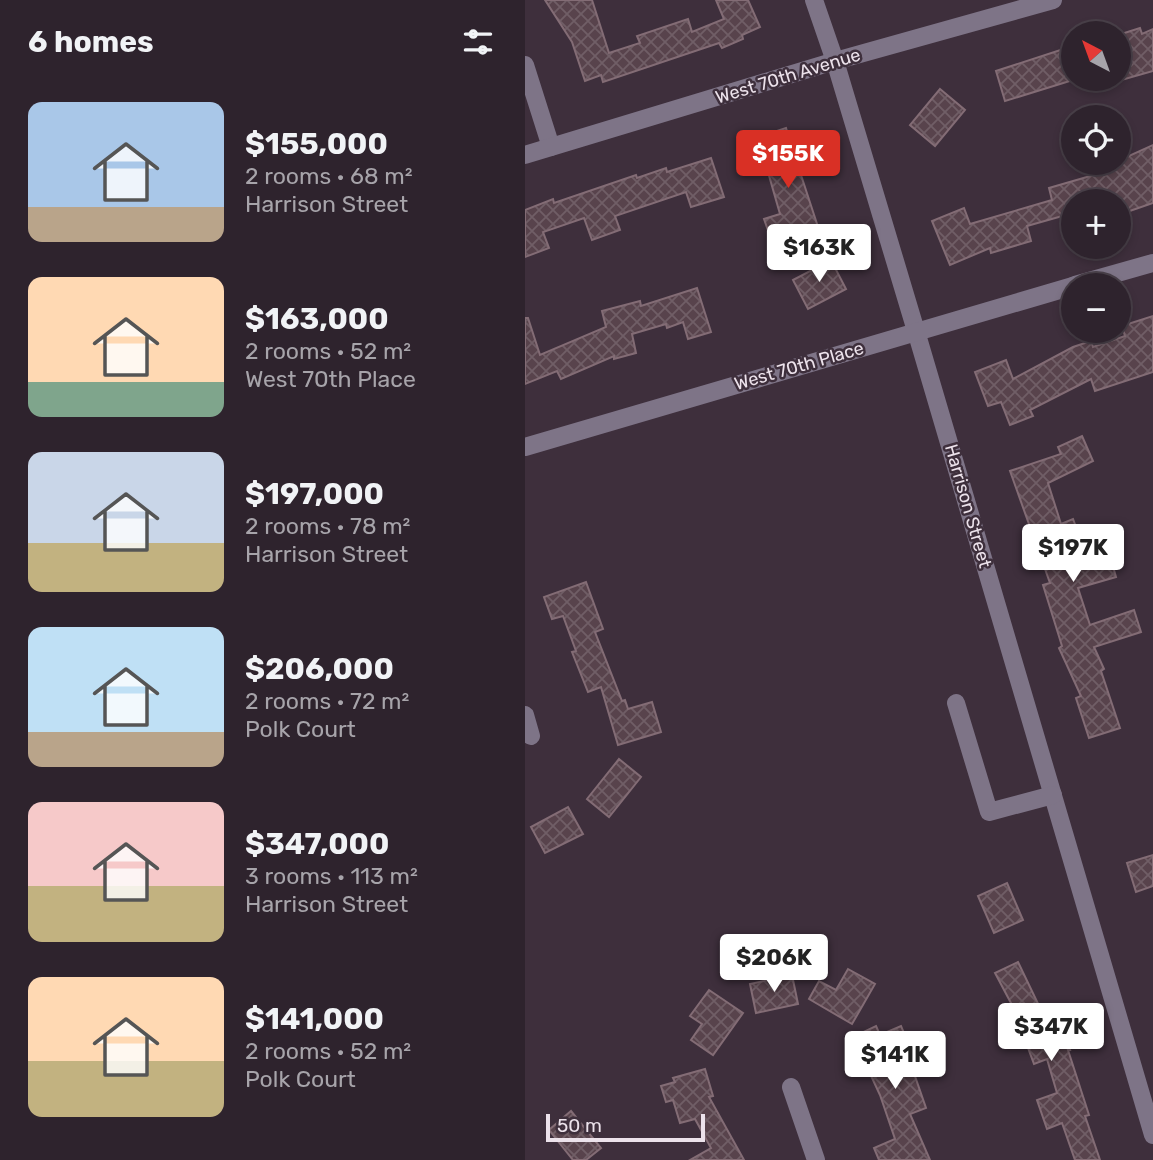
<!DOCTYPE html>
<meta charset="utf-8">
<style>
body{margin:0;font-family:Rubik,sans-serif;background:#3a2f39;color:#f1f3f6;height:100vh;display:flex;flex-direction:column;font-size:26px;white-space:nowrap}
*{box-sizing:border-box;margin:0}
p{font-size:23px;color:#a7a4aa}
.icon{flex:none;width:38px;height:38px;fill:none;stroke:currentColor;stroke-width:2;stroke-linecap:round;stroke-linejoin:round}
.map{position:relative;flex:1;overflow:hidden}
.details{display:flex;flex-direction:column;background:#2e232d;width:525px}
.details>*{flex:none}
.needle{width:46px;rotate:319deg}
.buttons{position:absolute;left:536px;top:21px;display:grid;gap:14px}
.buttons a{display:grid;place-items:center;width:70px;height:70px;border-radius:50%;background:#2e232d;box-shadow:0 4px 10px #0003,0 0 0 2px #494049;font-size:35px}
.scale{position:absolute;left:21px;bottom:18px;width:159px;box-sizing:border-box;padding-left:7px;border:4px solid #ece2eb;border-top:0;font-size:19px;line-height:24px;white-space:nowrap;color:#ece2eb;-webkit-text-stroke:5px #3e2f3c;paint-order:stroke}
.price{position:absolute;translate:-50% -60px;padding:0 16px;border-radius:7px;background:#fff;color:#222;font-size:23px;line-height:46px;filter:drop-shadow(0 2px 4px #0008)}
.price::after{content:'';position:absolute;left:50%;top:42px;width:21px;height:16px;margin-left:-10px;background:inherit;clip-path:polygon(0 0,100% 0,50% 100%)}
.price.current{background:#d93025;color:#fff}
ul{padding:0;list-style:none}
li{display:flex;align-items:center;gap:21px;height:175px;padding:0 28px}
li span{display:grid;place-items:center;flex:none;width:196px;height:140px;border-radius:14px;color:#555}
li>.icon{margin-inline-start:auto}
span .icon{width:84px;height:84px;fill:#fffc;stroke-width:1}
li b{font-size:30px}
h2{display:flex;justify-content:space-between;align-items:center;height:84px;padding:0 28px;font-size:30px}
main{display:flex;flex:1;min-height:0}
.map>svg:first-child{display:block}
</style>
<main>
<section class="details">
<h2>6 homes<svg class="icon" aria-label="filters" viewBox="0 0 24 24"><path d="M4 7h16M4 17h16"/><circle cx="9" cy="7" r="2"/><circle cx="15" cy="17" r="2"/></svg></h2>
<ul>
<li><span style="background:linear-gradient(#a9c7e8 75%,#b9a48a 0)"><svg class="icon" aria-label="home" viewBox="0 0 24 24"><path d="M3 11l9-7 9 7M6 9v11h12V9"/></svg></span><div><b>$155,000</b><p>2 rooms · 68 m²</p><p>Harrison Street</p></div></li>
<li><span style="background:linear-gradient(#ffd9b3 75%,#7fa58c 0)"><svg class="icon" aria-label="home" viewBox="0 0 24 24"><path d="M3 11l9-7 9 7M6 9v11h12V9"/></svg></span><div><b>$163,000</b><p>2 rooms · 52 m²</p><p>West 70th Place</p></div></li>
<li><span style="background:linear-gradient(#c9d6e8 65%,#c2b280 0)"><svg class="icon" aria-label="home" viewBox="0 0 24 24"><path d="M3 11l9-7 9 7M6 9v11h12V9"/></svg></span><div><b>$197,000</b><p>2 rooms · 78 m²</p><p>Harrison Street</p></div></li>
<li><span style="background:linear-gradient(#bfe0f5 75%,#b9a48a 0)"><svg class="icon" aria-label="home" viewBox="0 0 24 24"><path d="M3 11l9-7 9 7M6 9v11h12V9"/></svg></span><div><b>$206,000</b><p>2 rooms · 72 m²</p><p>Polk Court</p></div></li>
<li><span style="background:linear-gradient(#f6c9c9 60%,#c2b280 0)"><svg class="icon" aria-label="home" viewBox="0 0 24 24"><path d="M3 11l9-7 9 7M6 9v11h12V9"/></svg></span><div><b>$347,000</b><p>3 rooms · 113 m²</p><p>Harrison Street</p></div></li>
<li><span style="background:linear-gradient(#ffd9b3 60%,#c2b280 0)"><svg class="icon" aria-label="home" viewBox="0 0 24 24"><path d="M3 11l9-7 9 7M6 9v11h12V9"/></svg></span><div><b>$141,000</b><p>2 rooms · 52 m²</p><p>Polk Court</p></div></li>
</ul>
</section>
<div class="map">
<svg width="628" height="1160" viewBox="0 0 628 1160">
<defs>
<pattern id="building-cross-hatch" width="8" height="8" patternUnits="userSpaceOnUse" patternTransform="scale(1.75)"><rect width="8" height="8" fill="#58434c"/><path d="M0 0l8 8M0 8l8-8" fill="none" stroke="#705e66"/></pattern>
</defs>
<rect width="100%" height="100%" fill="#3e2f3c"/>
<g fill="url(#building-cross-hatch)" stroke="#836c75" stroke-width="2">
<polygon points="20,0 67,0 84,53 115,43 112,36 163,19 167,32 199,19 191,0 223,0 235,27 217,35 218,39 197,48 194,43 78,82 76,75 60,81 47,42"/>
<polygon points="615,28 617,34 628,29 628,71 593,81 593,35"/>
<polygon points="548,46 548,80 480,101 471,71"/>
<polygon points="415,89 440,110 410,146 385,125"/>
<polygon points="261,128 268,152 279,149 286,172 276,175 295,233 249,248 239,219 255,214 233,137"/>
<polygon points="628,145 628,203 593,215 593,201 548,201 548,213 502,226 506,241 466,253 465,248 425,265 407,221 439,208 445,224 527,200 524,188 593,168 593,161"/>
<polygon points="186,158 199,197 166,207 161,192 90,216 95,230 67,240 59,218 18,232 24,248 0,257 0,210 28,199 29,203 111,175 112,178 141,168 142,172"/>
<polygon points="306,260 321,289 283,309 268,280"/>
<polygon points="172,288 186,332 163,339 158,322 142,328 141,324 107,334 111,353 89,359 89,356 36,379 32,371 0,384 0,318 3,318 15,355 81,327 77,311 115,301 116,306"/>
<polygon points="628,316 628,372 570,391 566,379 505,410 508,416 485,425 476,402 463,406 450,372 481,360 488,379 548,347 566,341 568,347 600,336 597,326"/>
<polygon points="557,436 568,461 523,483 536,524 548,519 563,558 584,552 591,577 553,588 565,625 609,610 616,632 569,647 579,669 576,671 595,728 564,738 551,698 556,696 534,648 537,646 518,585 525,583 485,471 536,454 533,447"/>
<polygon points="61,582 78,629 70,632 97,701 100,700 103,709 127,702 136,732 93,745 76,687 63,692 47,652 51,651 38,616 27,619 19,597"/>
<polygon points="94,759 116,777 84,817 62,799"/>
<polygon points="43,807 58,834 20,853 6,827"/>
<polygon points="628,855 628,886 611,892 602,863"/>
<polygon points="482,883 498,920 469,933 453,896"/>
<polygon points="493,962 516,1010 528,1005 545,1050 543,1050 564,1115 560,1116 575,1160 550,1160 537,1123 522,1129 512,1100 532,1093 522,1059 509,1064 487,1005 470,973"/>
<polygon points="323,969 350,984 327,1024 284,999 294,981 311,990"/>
<polygon points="267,975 273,1004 231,1013 225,984"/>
<polygon points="184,990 218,1013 188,1055 166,1040 177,1024 165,1016"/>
<polygon points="351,1026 355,1035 376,1026 388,1054 383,1056 401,1108 385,1114 405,1160 354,1160 349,1148 370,1139 355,1095 328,1037"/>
<polygon points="180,1069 188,1096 184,1097 219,1160 165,1160 186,1148 170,1119 155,1123 148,1100 141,1102 136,1086 150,1082 148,1078"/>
<polygon points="46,1111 76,1148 61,1160 48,1160 24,1130"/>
</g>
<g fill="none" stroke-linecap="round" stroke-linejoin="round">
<g stroke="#7e7487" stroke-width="18">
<polyline points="289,0 310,61 391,331 628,1135"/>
<polyline points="0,65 26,147"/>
<polyline points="0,155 310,61 528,0"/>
<polyline points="550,285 628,263"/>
<polyline points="0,447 548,286"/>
<polyline points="431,703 464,812 528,795"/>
<polyline points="0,715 6,736"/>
<polyline points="266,1087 291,1160"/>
</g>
</g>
<g text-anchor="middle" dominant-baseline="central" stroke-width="5" stroke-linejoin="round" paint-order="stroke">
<g font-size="18" fill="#ece2eb" stroke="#3e2f3c">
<text transform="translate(263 76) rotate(-17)">West 70th Avenue</text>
<text transform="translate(274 366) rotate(-16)">West 70th Place</text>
<text transform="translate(443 506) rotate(74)">Harrison Street</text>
</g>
</g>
</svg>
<div class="buttons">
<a><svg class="needle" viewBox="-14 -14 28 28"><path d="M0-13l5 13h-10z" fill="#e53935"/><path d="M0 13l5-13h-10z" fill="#a7a4aa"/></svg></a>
<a><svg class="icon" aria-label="locate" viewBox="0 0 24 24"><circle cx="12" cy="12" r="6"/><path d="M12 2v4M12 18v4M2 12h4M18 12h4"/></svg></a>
<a>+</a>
<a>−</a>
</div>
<div class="scale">50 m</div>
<b class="price current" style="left:263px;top:190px">$155K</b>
<b class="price" style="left:294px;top:284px">$163K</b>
<b class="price" style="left:548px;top:584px">$197K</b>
<b class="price" style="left:249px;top:994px">$206K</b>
<b class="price" style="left:526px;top:1063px">$347K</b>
<b class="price" style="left:370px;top:1091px">$141K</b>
</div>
</main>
